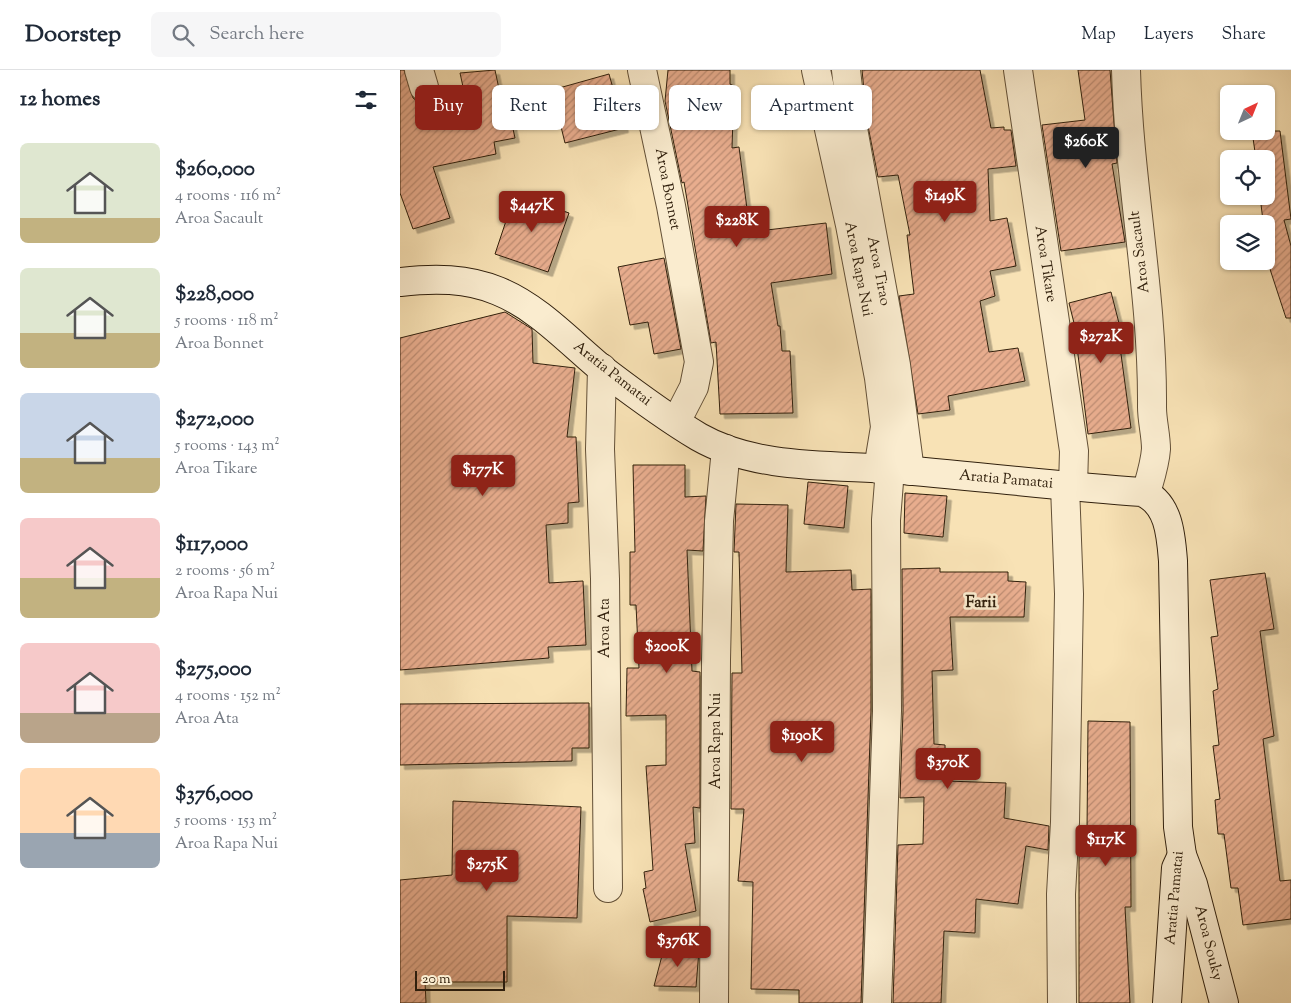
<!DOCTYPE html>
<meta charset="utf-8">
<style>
body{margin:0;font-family:"Sorts Mill Goudy",serif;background:#f6f6f7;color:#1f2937;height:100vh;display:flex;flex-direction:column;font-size:19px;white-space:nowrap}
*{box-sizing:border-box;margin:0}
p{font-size:16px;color:#747a83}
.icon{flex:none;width:28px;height:28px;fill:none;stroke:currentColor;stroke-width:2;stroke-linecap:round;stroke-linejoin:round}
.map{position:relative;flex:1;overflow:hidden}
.sheet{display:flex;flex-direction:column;background:#fff;width:400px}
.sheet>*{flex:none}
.hud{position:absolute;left:15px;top:15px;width:475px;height:45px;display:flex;gap:10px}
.needle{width:32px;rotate:43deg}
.fabs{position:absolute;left:820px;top:15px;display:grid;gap:10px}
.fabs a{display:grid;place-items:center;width:55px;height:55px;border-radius:8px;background:#fff;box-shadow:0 1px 4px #0004;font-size:25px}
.scale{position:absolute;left:15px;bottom:12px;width:90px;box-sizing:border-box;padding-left:5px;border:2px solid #31200d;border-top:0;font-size:14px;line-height:18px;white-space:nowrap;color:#31200d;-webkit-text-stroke:4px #faeccf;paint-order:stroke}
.price{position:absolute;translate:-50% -42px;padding:0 11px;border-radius:5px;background:#8f2418;color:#fff;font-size:16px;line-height:32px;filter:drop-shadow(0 1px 2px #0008)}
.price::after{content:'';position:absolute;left:50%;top:30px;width:15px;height:11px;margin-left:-8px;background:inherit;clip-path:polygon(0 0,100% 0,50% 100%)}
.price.selected{background:#222;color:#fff}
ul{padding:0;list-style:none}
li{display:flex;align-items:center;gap:15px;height:125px;padding:0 20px}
li span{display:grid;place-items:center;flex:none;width:140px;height:100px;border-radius:8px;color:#555}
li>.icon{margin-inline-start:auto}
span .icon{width:60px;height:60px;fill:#fffc;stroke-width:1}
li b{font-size:21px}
h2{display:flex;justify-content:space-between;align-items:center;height:60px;padding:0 20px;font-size:21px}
.pill{padding:0 18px;border-radius:8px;background:#fff;box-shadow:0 1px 4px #0004;font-size:18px;line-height:45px}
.pill.selected{background:#8f2418;color:#fff}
header{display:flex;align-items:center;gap:30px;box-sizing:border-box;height:70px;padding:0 25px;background:#fff;border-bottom:1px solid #e0e1e3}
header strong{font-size:24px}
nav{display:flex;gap:28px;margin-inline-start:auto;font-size:18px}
.search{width:350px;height:45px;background:#f6f6f7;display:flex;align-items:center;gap:12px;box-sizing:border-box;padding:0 18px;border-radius:8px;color:#747a83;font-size:19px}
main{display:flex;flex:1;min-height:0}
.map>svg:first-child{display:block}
</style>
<header>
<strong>Doorstep</strong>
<div class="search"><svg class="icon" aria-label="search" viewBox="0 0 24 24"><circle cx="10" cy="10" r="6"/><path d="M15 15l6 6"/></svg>Search here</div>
<nav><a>Map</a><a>Layers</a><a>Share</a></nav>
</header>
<main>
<section class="sheet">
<h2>12 homes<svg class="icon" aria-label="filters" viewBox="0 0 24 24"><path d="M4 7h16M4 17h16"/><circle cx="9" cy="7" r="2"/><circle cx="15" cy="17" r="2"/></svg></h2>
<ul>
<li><span style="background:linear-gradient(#dfe7d0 75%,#c2b280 0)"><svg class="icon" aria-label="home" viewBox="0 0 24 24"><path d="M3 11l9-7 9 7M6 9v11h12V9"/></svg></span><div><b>$260,000</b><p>4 rooms · 116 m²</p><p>Aroa Sacault</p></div></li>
<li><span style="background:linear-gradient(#dfe7d0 65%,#c2b280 0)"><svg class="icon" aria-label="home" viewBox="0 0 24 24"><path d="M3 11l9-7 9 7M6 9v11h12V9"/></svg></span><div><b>$228,000</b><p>5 rooms · 118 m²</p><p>Aroa Bonnet</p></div></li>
<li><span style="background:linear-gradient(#c9d6e8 65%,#c2b280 0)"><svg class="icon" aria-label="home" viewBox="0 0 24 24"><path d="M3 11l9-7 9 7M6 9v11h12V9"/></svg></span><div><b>$272,000</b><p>5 rooms · 143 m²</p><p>Aroa Tikare</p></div></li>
<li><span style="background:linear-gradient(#f6c9c9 60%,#c2b280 0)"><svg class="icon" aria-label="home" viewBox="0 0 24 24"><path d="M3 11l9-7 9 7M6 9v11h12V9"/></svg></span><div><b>$117,000</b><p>2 rooms · 56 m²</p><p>Aroa Rapa Nui</p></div></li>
<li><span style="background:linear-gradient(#f6c9c9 70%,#b9a48a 0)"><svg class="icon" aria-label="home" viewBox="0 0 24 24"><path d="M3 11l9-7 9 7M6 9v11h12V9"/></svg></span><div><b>$275,000</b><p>4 rooms · 152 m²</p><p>Aroa Ata</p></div></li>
<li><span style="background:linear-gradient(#ffd9b3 65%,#9aa5b1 0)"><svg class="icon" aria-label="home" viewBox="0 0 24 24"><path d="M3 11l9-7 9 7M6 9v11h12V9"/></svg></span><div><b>$376,000</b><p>5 rooms · 153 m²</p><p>Aroa Rapa Nui</p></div></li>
</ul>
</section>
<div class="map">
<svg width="891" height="933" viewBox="0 0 891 933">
<defs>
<pattern id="building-hatch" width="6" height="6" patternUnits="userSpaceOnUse" patternTransform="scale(1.25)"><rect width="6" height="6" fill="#e8ad8e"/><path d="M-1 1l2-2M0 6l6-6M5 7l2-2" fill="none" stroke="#bd8c72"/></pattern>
<filter id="shadow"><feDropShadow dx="4.5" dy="4.5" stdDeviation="0" flood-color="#0004"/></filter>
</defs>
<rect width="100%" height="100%" fill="#f8e2b5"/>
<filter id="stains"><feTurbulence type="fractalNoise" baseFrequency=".004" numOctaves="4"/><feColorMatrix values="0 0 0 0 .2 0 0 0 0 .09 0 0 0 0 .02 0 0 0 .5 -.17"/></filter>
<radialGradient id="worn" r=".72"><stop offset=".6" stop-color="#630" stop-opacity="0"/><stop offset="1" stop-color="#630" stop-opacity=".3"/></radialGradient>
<g fill="url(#building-hatch)" stroke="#31200d" filter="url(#shadow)">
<polygon points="0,0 4,0 13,28 22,35 65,26 60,3 95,0 99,19 104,18 115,68 94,72 96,84 33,97 50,148 13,159 0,123"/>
<polygon points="268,0 330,0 330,14 334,16 332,78 339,77 350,162 426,153 432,204 371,213 378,256 380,256 382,281 390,281 393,343 320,344 316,272 311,273 284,112 282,113 265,31"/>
<polygon points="462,0 580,0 591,58 604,57 604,60 611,60 616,96 588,99 590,151 607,148 616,196 590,201 595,226 580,231 589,282 618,278 625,311 548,326 550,340 518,344 499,226 514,224 507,165 510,165 498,105 478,107 467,51"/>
<polygon points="678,0 710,0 717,93 712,94 725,172 661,181 642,55 685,50"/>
<polygon points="209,4 224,58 165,73 152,20"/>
<polygon points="852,61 880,61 891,149 884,150 891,176 891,248 886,248 866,187 866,151 863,151 860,126 866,126 866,89 856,89"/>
<polygon points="115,124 169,143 148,202 95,184"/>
<polygon points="264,188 281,279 254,284 248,252 230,255 218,197"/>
<polygon points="711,222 721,261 718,262 731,358 688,364 677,277 680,277 669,233"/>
<polygon points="105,242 132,259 133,293 175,298 167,367 176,367 179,432 168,433 168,453 146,455 149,513 183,511 186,575 148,577 149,588 0,600 0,268"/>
<polygon points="233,395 285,395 285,427 306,426 303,481 287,480 292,601 300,602 300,738 293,737 295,773 285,774 296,841 250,852 243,819 246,818 244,802 253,800 246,696 266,695 266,645 226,646 227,598 239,598 236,535 230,535 230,482 235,482"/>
<polygon points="408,412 448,416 444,458 404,454"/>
<polygon points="505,423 547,426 543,467 504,463"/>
<polygon points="336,434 388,435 386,502 451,500 452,520 471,519 471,641 461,933 399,933 399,920 351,919 353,812 338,811 344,739 331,739 332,603 342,603 339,482 334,482"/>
<polygon points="540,498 540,502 608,502 608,511 626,512 624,547 550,547 553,600 532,601 534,674 545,675 546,711 606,713 604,748 649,756 648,780 626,776 618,834 576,829 575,863 544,861 541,933 493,933 498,775 523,774 524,727 500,728 503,641 502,499"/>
<polygon points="865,503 874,559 860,561 874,666 863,669 880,811 891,810 891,849 843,855 838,818 831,818 824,764 818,764 815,730 820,729 813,676 819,675 813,621 818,619 811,567 818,566 810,510"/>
<polygon points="189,633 189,678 172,678 172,691 0,695 0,634"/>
<polygon points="688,651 730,652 731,837 725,837 730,933 679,933 679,790 680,761 687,762"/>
<polygon points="53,731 181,737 177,848 107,846 107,912 25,912 26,933 0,933 0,810 52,805"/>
<polygon points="264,878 299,880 296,917 254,916"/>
</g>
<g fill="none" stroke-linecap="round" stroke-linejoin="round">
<g stroke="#635037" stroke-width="30">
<g id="street">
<polyline points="19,0 24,17"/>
<polyline points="242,0 271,136 299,292 294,317 276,352"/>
<polyline points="416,0 450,155 479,308 485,357 478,399"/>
<polyline points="446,0 452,53 496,295 510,401"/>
<polyline points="618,0 674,381 673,417"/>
<path d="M 726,0 C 729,113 753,225 752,337 C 752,351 756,365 756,379 C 755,394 750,409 746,423"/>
<polyline points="202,298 200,379 205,509 208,818"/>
<polyline points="314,933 316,590 319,451 326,379"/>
<polyline points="477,933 487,641 486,450 490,399"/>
<polyline points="662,933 661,824 665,752 669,524 665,416"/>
</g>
</g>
<g stroke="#31200d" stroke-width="30">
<g id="secondary">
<path d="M 0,212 C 34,208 67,208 98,221 C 140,238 172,275 207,303 C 236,325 267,348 299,367 C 355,399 428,395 491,399 C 574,406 658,416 742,422 C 769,433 771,465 773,491 L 778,757 L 782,785 L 793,814 L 824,933"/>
<polyline points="767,933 776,798 782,785"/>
</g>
</g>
<use href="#street" stroke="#faeccf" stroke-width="28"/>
<use href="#secondary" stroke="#faeccf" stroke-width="28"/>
</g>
<g text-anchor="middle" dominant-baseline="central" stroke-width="5" stroke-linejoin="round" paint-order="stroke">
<g font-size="15" fill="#31200d" stroke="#faeccf">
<text transform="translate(267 119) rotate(79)">Aroa Bonnet</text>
<text transform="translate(740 182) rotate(-97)">Aroa Sacault</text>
<text transform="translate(645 194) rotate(81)">Aroa Tikare</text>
<text transform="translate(458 199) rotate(79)">Aroa Rapa Nui</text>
<text transform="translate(478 201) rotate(79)">Aroa Tirao</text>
<text transform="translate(212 304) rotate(38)">Aratia Pamatai</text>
<text transform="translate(606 410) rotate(5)">Aratia Pamatai</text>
<text transform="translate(205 558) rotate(-90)">Aroa Ata</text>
<text transform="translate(316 671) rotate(-90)">Aroa Rapa Nui</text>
<text transform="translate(775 828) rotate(-85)">Aratia Pamatai</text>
<text transform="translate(808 873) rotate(76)">Aroa Souky</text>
</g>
<g font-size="16" font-weight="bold" fill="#31200d" stroke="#faeccf">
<text x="581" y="533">Farii</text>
</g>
</g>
<rect width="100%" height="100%" filter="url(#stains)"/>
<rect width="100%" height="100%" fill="url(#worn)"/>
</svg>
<div class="fabs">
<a><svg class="needle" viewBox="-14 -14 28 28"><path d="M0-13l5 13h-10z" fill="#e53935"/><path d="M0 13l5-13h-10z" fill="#747a83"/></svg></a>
<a><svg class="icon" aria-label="locate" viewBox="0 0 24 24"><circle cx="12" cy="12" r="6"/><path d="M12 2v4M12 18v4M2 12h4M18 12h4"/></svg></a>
<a><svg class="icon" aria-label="layers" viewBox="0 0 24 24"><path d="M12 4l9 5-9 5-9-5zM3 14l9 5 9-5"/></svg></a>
</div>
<div class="scale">20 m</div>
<b class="price selected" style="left:686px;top:99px">$260K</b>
<b class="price" style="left:545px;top:153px">$149K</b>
<b class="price" style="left:132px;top:163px">$447K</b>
<b class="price" style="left:337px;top:178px">$228K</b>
<b class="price" style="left:701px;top:294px">$272K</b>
<b class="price" style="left:83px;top:427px">$177K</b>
<b class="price" style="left:267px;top:604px">$200K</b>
<b class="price" style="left:402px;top:693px">$190K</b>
<b class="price" style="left:548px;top:720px">$370K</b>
<b class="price" style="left:706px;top:797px">$117K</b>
<b class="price" style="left:87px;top:822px">$275K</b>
<b class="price" style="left:278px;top:898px">$376K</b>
<div class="hud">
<a class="pill selected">Buy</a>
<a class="pill">Rent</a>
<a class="pill">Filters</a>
<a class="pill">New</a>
<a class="pill">Apartment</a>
</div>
</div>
</main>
